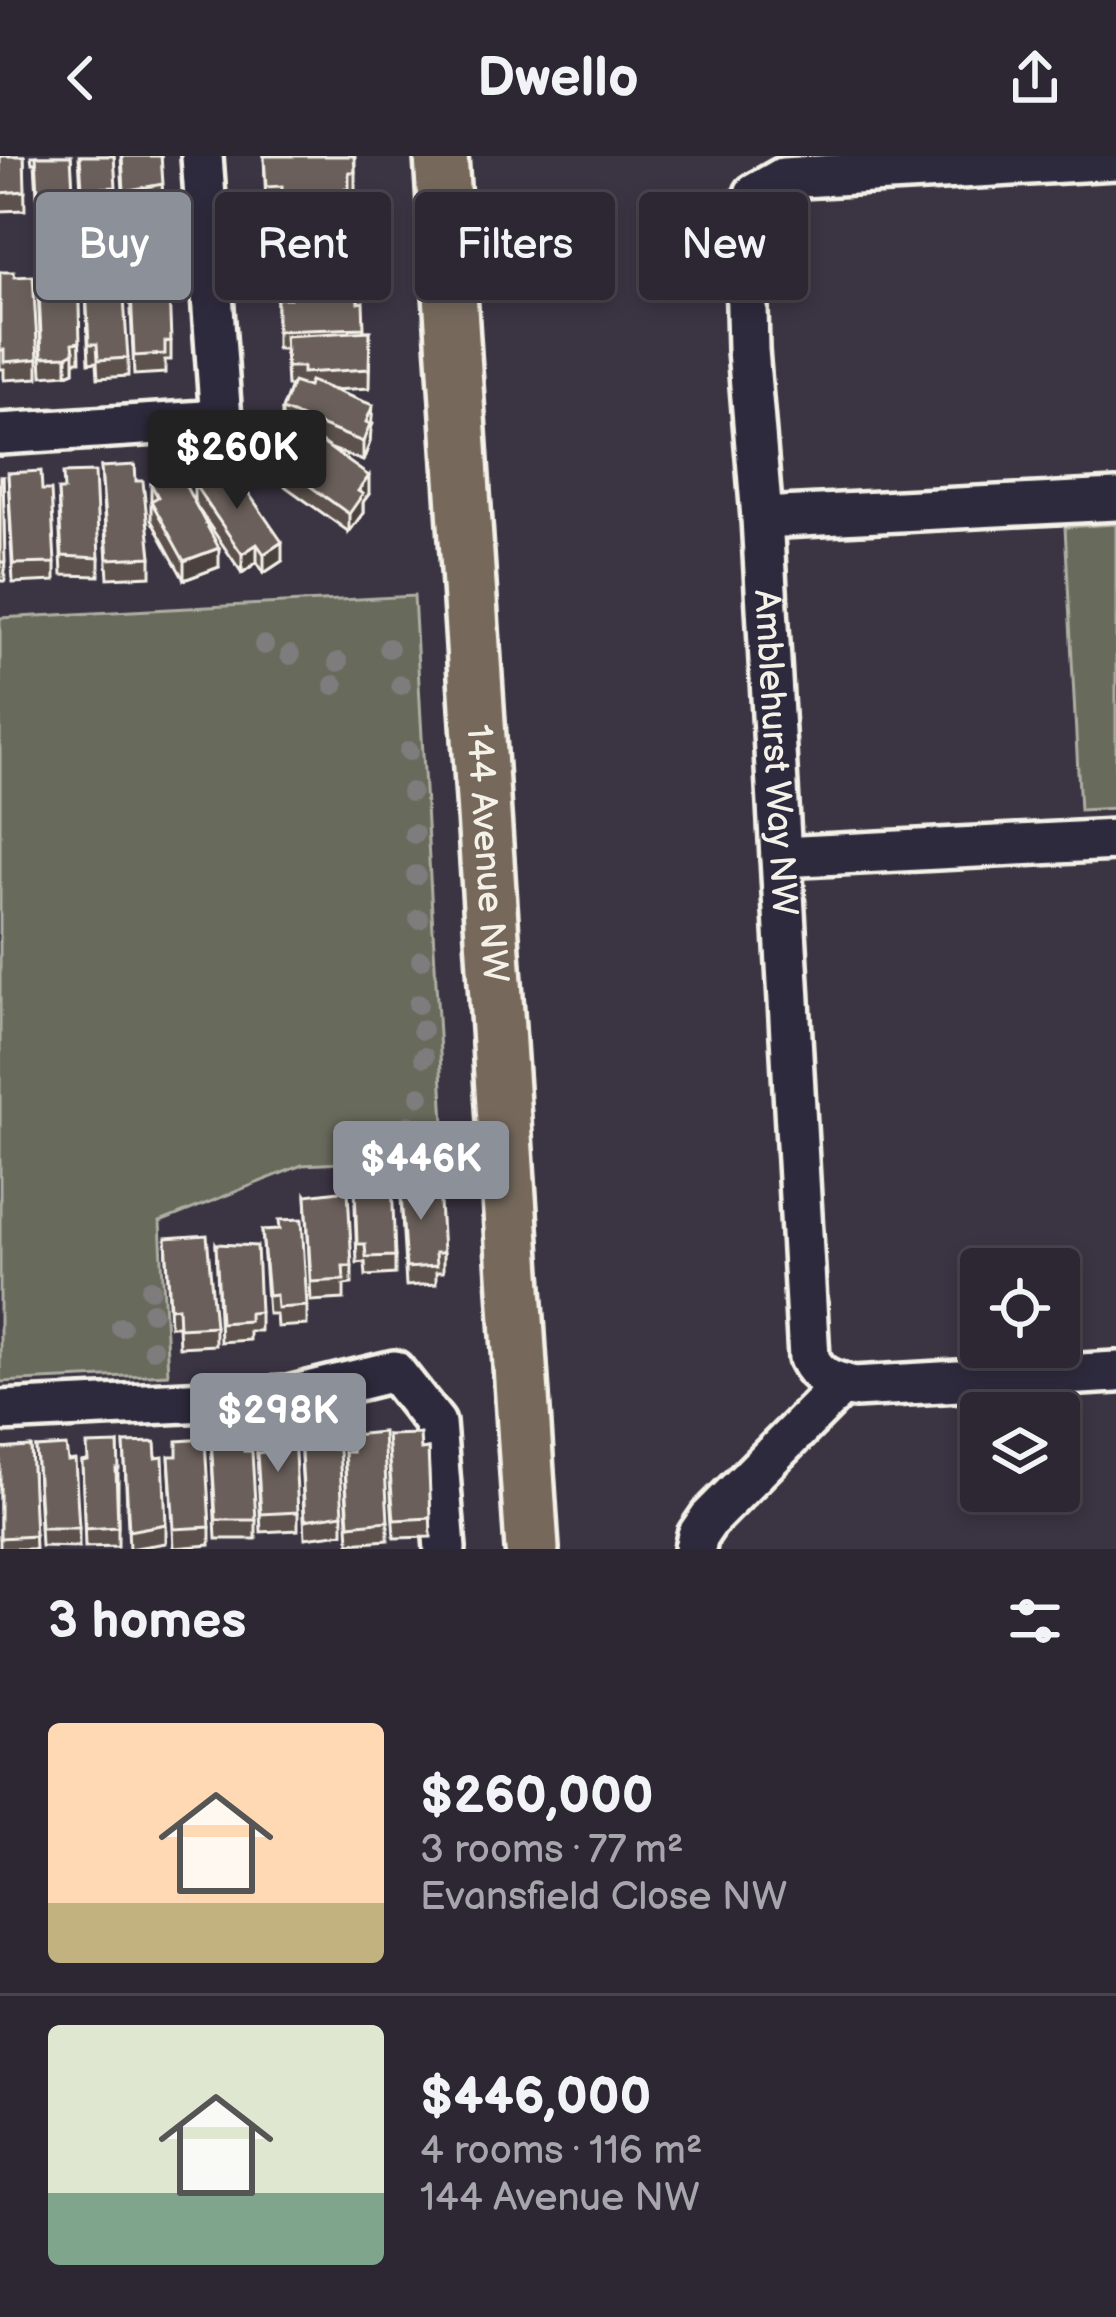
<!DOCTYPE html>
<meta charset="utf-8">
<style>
body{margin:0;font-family:"Balsamiq Sans",sans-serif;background:#38333e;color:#f1f3f6;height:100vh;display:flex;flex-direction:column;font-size:45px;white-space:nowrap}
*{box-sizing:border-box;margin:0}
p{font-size:39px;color:#a6a5ac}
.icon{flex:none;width:66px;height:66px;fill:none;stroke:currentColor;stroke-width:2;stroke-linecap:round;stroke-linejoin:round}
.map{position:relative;height:1393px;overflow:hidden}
.drawer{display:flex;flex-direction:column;background:#2c2732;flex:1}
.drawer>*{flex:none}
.guide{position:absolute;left:36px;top:36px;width:1044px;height:108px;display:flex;gap:24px}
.fabs{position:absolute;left:960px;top:1092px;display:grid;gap:24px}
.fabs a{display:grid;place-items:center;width:120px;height:120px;border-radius:12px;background:#2c2732;box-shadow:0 6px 18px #0003,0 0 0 3px #48444d;font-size:60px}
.price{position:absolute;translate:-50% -102px;padding:0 27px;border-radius:12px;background:#8c9099;color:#fff;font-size:39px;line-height:78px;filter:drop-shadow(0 3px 6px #0008)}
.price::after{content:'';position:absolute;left:50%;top:72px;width:36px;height:27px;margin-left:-18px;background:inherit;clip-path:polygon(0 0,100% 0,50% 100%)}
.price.selected{background:#222;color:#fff}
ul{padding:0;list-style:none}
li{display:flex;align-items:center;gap:36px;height:300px;padding:0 48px}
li+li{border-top:3px solid #48444d}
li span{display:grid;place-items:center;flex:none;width:336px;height:240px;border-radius:12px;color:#555}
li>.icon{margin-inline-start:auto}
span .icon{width:144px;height:144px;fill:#fffc;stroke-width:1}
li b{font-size:51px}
h2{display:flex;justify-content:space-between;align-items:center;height:144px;padding:0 48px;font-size:51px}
.tag{padding:0 42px;border-radius:12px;background:#2c2732;box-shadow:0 6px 18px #0003,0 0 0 3px #48444d;font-size:42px;line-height:108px}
.tag.selected{background:#8c9099;color:#fff}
header{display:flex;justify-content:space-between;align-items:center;height:156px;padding:0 48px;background:#2c2732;font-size:54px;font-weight:800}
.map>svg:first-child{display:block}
</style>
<header><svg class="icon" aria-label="back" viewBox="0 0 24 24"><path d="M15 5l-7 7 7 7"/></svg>Dwello<svg class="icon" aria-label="share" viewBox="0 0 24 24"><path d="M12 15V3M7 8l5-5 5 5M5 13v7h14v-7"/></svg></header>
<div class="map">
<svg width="1116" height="1393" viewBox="0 0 1116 1393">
<rect width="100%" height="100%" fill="#3b3443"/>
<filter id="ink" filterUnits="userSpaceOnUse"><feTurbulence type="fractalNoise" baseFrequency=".00833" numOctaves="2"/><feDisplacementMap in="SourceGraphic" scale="24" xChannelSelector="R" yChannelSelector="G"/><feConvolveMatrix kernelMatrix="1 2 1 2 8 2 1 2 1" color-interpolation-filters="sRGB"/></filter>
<g filter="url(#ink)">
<g fill="#676b5c" stroke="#aeaea2" stroke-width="3">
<polygon points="1116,368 1116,652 1080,654 1065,371"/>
<polygon points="414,440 446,1002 302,1009 160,1066 168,1218 0,1226 0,462"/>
</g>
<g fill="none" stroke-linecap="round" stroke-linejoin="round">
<g stroke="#f4f1e8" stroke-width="48">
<g id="minor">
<path id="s1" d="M 1116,3 L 783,22 L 755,38 L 745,70 L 748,194 L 762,362 L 809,1202 C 818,1222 833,1226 854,1231 L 1116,1216"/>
<polyline points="0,278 221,264 202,0"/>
<polyline points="762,362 1116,344"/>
<polyline points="781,701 1116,684"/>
<polyline points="0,1255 288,1241 394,1215 435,1267 445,1393"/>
<polyline points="695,1393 698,1379 709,1363 843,1228"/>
</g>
</g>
<g stroke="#f4f1e8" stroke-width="60">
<g id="major">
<path id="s2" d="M 441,0 L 532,1393"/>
</g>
</g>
<use href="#minor" stroke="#2f2a3d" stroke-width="39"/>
<use href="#major" stroke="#76695c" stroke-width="51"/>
</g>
<g fill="#7e7b7b">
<circle cx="264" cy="489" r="10"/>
<circle cx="389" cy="492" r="10"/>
<circle cx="290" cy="499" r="10"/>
<circle cx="338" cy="506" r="10"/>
<circle cx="334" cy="529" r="10"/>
<circle cx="401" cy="529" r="10"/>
<circle cx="409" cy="595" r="10"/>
<circle cx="411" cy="636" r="10"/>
<circle cx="414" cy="678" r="10"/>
<circle cx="416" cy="719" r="10"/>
<circle cx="419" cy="763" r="10"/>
<circle cx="421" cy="804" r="10"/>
<circle cx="418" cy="848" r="10"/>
<circle cx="422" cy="874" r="10"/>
<circle cx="424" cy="901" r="10"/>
<circle cx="420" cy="940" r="10"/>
<circle cx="409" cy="969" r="10"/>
<circle cx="389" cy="983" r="10"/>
<circle cx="151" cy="1133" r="10"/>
<circle cx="152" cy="1156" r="10"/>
<circle cx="121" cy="1171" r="10"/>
<circle cx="153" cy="1193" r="10"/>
</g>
<g fill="#5c514d" stroke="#f4f1e8" stroke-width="3">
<polygon points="0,0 24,0 25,54 0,55"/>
<polygon points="31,0 71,0 73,54 38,56 35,7 32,7"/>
<polygon points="79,0 114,0 116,49 82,52"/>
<polygon points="121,0 161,0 163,47 124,54"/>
<polygon points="264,0 355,0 355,35 349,35 349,40 355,39 358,85 364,123 364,142 358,142 364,175 370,175 369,232 333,234 373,268 370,275 370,286 363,305 329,292 369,338 363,346 363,357 349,376 279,326 279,317 273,313 273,294 286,275 282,273 282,254 291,230 287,230 285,193 277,193 277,142 288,142 288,139 272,139 268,71 268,52 282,51 282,49 266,49"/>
<polygon points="85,114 128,202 128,220 98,222 97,206 89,207"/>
<polygon points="0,116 15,121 38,203 38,222 4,224 4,213 0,213"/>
<polygon points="78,118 80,205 74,205 74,215 67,218 42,220 38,134"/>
<polygon points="130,134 171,185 171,204 165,204 165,217 134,219"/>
<polygon points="101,311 136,325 151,401 151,420 108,422"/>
<polygon points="8,317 42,334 55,407 55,425 13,427"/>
<polygon points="0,321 3,321 5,425 0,425"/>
<polygon points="151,328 194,346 194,328 282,405 264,417 257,406 242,417 197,351 219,411 184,424 151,364"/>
<polygon points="58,334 99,402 99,420 62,419"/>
<polygon points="400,1024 424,1030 443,1097 443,1116 436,1116 436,1128 406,1130"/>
<polygon points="306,1039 352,1110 352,1128 344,1129 344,1143 311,1145"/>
<polygon points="355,1050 395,1100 395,1118 366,1120 365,1106 357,1107"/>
<polygon points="262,1074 307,1150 307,1169 277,1171 276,1158 268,1158"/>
<polygon points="166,1082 215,1170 215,1189 179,1191 178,1170 170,1170"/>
<polygon points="216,1088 260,1156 260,1175 249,1175 249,1184 220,1186"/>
<polygon points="300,1279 332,1293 343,1358 343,1377 305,1382"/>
<polygon points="387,1279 421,1294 428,1293 431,1381 394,1382"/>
<polygon points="211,1282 244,1295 256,1364 256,1383 216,1383"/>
<polygon points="124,1287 156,1302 166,1368 166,1387 129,1393"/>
<polygon points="118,1288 118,1390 85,1391 82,1306 87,1305"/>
<polygon points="31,1291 35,1393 0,1393 0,1293"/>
<polygon points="36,1292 68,1305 79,1372 79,1391 41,1390"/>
<polygon points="344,1296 388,1365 388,1384 349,1387"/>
<polygon points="257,1297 298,1356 298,1374 261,1376"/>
<polygon points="169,1300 210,1371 210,1389 174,1392"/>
</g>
<g fill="#4b423f" stroke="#f4f1e8" stroke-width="3">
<polygon points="74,196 74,215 67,218 67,200"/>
<polygon points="373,249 370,286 363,305 363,286 366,266"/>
<polygon points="369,320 369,338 363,346 363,357 349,376 349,358 358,335"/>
<polygon points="282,386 282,405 264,417 264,398"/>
<polygon points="257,388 257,406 242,417 242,398"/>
<polygon points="219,392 219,411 184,424 184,405"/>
</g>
<g fill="#6b5e5a" stroke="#f4f1e8" stroke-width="3">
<polygon points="0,0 24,0 25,35 0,37"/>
<polygon points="36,0 71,0 73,35 38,38"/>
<polygon points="80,0 114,0 116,31 82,33"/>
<polygon points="122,0 161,0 163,28 124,35"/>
<polygon points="264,0 354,0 355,16 349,16 349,33 282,37 282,30 266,31"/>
<polygon points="355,39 358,79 270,85 268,52 284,51 283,43"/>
<polygon points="362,85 364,123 288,127 288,120 272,121 270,89"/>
<polygon points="168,108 171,185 165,186 165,198 134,200 130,115 145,114 145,109"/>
<polygon points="122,111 128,202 98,204 97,188 89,188 85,114"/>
<polygon points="38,115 78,118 80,186 73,187 74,196 67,200 42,201"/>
<polygon points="0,116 14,116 15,121 33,120 38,203 4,206 4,194 0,194"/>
<polygon points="357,130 358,147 363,146 364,172 277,175 277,142 290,142 290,134"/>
<polygon points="370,175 369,213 303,217 303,211 287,211 285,180"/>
<polygon points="310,225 373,249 366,266 370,268 363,286 282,254 293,226 308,231"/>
<polygon points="293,266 369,320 358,335 363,338 349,358 279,308 283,301 273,294"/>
<polygon points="135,309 136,325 143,325 151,401 108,403 101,311"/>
<polygon points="220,310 227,320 234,316 282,386 264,398 257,388 242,398 194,328"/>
<polygon points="177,314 219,392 184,405 151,345 158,341 151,328"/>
<polygon points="41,315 42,334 51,334 55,407 13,408 8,317"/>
<polygon points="95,316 99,402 62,400 58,334 64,334 63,317"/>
<polygon points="0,321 3,321 5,406 0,406"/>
<polygon points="423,1023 424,1030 439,1029 443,1097 435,1097 436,1110 406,1112 400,1024"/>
<polygon points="392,1024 395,1100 366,1101 365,1088 357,1088 355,1031 373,1030 372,1025"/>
<polygon points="348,1034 352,1110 343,1110 344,1124 311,1126 306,1039"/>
<polygon points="302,1063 307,1150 277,1152 276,1139 268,1140 262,1074 280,1073 279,1064"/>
<polygon points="207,1079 215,1170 179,1172 178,1151 170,1152 166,1082"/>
<polygon points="216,1088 257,1090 260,1156 249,1157 249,1165 220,1167"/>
<polygon points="383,1276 388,1365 349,1369 344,1296 352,1296 351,1279"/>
<polygon points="331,1277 332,1293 339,1293 343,1358 305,1364 300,1279"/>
<polygon points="294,1278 298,1356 261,1358 257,1297 264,1296 264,1280"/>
<polygon points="420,1278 421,1294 428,1293 431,1362 394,1364 387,1279"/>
<polygon points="242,1280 244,1295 252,1295 256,1364 216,1364 211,1282"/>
<polygon points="205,1283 210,1371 174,1373 169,1300 177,1300 177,1285"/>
<polygon points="155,1286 156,1302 163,1301 166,1368 129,1375 124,1287"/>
<polygon points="118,1288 119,1313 116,1313 118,1371 85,1373 82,1306 88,1305 87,1289"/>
<polygon points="66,1290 68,1305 75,1304 79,1372 41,1372 36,1292"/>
<polygon points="31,1291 35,1380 0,1382 0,1293"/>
</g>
</g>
<g text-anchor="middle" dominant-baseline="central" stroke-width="9" stroke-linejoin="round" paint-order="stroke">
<g font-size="36" fill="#f4f1e8" stroke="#2f2a3d">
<text stroke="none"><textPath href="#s1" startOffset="927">Amblehurst Way NW</textPath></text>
<text stroke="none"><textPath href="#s2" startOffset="699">144 Avenue NW</textPath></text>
</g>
</g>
</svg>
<div class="fabs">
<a><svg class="icon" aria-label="locate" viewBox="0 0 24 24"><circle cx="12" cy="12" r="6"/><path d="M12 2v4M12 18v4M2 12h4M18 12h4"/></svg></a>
<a><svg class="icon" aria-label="layers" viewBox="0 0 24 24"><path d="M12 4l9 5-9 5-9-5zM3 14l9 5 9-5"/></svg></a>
</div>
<b class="price selected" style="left:237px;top:356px">$260K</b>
<b class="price" style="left:421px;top:1067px">$446K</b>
<b class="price" style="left:278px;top:1319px">$298K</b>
<div class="guide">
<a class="tag selected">Buy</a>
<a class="tag">Rent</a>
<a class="tag">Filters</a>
<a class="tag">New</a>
</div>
</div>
<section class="drawer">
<h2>3 homes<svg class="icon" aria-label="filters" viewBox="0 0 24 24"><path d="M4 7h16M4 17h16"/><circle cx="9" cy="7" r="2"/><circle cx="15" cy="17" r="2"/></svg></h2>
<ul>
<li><span style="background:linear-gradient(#ffd9b3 75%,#c2b280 0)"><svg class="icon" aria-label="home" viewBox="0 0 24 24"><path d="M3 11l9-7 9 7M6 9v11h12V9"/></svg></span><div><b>$260,000</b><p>3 rooms · 77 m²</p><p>Evansfield Close NW</p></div></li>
<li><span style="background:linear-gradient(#dfe7d0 70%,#7fa58c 0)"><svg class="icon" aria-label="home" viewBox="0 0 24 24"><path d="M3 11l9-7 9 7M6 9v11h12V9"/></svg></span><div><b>$446,000</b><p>4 rooms · 116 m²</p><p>144 Avenue NW</p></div></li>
</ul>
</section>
